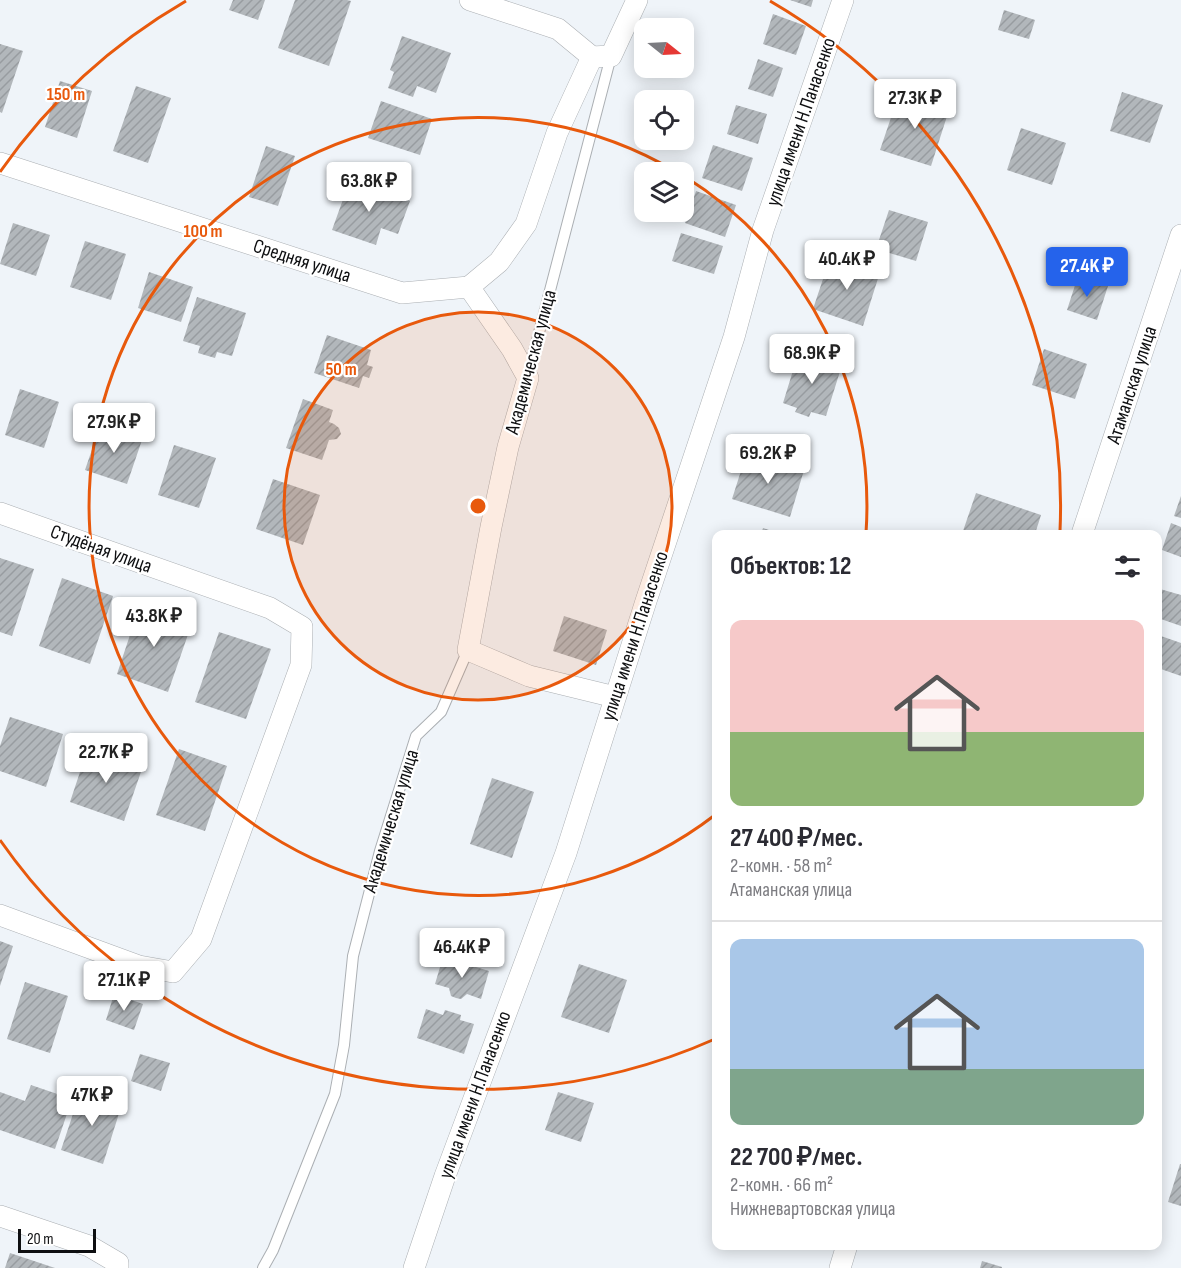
<!DOCTYPE html>
<html lang="ru">
<meta charset="utf-8">
<style>
body{margin:0;font-family:"Sofia Sans Condensed",sans-serif;background:#f2f2f3;color:#2b2b33;height:100vh;display:flex;flex-direction:column;font-size:22px;white-space:nowrap}
*{box-sizing:border-box;margin:0}
p{font-size:20px;color:#7c7c81}
.icon{flex:none;width:33px;height:33px;fill:none;stroke:currentColor;stroke-width:2;stroke-linecap:round;stroke-linejoin:round}
.map{position:relative;flex:1;overflow:hidden}
.drawer{position:absolute;left:712px;top:530px;width:450px;height:720px;display:flex;flex-direction:column;background:#fff;border-radius:12px;box-shadow:0 3px 15px #0003}
.drawer>*{flex:none}
.needle{width:39px;rotate:108deg}
.buttons{position:absolute;left:634px;top:18px;display:grid;gap:12px}
.buttons a{display:grid;place-items:center;width:60px;height:60px;border-radius:12px;background:#fff;box-shadow:0 3px 15px #0003;font-size:30px}
.scale{position:absolute;left:18px;bottom:15px;width:78px;box-sizing:border-box;padding-left:6px;border:3px solid #0e0f11;border-top:0;font-size:16px;line-height:21px;white-space:nowrap;color:#0e0f11;-webkit-text-stroke:4px #fff;paint-order:stroke}
.price{position:absolute;translate:-50% -51px;padding:0 14px;border-radius:6px;background:#fff;color:#222;font-size:20px;line-height:39px;filter:drop-shadow(0 2px 3px #0008)}
.price::after{content:'';position:absolute;left:50%;top:36px;width:18px;height:14px;margin-left:-9px;background:inherit;clip-path:polygon(0 0,100% 0,50% 100%)}
.price.current{background:#2563eb;color:#fff}
ul{padding:0;list-style:none}
li{display:grid;align-content:center;gap:12px;height:318px;padding:0 18px}
li+li{border-top:2px solid #e1e1e2}
li span{display:grid;place-items:center;height:186px;border-radius:12px;color:#555}
li>.icon{margin-inline-start:auto}
span .icon{width:108px;height:108px;fill:#fffc;stroke-width:1}
li b{font-size:26px}
h2{display:flex;justify-content:space-between;align-items:center;height:72px;padding:0 18px;font-size:26px}
.map>svg:first-child{display:block}
</style>
<div class="map">
<svg width="1181" height="1268" viewBox="0 0 1181 1268">
<defs>
<pattern id="building-hatch" width="6" height="6" patternUnits="userSpaceOnUse" patternTransform="scale(1.5)"><rect width="6" height="6" fill="#b2b7bb"/><path d="M-1 1l2-2M0 6l6-6M5 7l2-2" fill="none" stroke="#989ca0"/></pattern>
</defs>
<rect width="100%" height="100%" fill="#eff4f9"/>
<g fill="url(#building-hatch)">
<polygon points="233,0 265,0 258,20 229,10"/>
<polygon points="295,0 347,0 351,1 329,66 278,48"/>
<polygon points="790,0 813,0 811,7"/>
<polygon points="1004,10 1035,20 1029,39 998,30"/>
<polygon points="773,14 806,26 796,55 763,44"/>
<polygon points="402,36 451,53 436,93 417,86 413,97 388,88 394,72 390,70"/>
<polygon points="0,44 23,51 2,113 0,112"/>
<polygon points="758,59 783,68 773,97 748,89"/>
<polygon points="60,81 92,91 77,138 45,127"/>
<polygon points="136,86 171,98 148,163 113,151"/>
<polygon points="1122,92 1163,105 1150,143 1110,131"/>
<polygon points="899,94 949,110 931,166 880,150"/>
<polygon points="381,101 432,119 420,155 368,138"/>
<polygon points="736,105 767,114 758,144 727,134"/>
<polygon points="1021,128 1066,143 1052,185 1007,170"/>
<polygon points="713,145 753,158 742,191 702,178"/>
<polygon points="266,146 295,156 278,206 249,197"/>
<polygon points="350,180 410,201 398,234 381,228 376,245 332,230"/>
<polygon points="696,191 736,205 725,237 685,223"/>
<polygon points="889,210 928,222 916,261 876,249"/>
<polygon points="13,223 50,235 36,276 0,264"/>
<polygon points="681,233 723,246 714,274 672,261"/>
<polygon points="85,241 126,254 111,300 70,287"/>
<polygon points="831,255 880,272 863,326 813,309"/>
<polygon points="149,272 193,287 181,322 138,308"/>
<polygon points="1078,276 1108,286 1097,320 1067,310"/>
<polygon points="197,297 246,313 232,356 217,352 215,358 198,353 200,346 183,341"/>
<polygon points="327,335 371,350 367,365 373,367 369,378 363,376 359,388 314,373"/>
<polygon points="1044,349 1087,364 1075,399 1032,385"/>
<polygon points="799,351 842,365 826,416 811,412 809,417 795,412 797,408 783,403"/>
<polygon points="20,389 59,402 44,448 5,435"/>
<polygon points="303,399 333,410 329,422 334,424 339,428 341,434 337,439 329,440 322,460 286,448"/>
<polygon points="101,423 143,437 127,484 85,470"/>
<polygon points="174,445 216,458 199,508 158,495"/>
<polygon points="747,452 804,470 790,517 732,499"/>
<polygon points="273,479 320,495 303,545 256,529"/>
<polygon points="976,493 1041,515 1035,534 962,534"/>
<polygon points="1181,496 1181,518 1174,516"/>
<polygon points="1171,523 1181,527 1181,557 1162,550"/>
<polygon points="763,528 781,534 761,534"/>
<polygon points="0,558 34,569 12,636 0,632"/>
<polygon points="62,578 113,596 90,664 39,646"/>
<polygon points="1160,589 1181,595 1181,626 1158,618 1158,595"/>
<polygon points="140,605 192,623 168,692 117,674"/>
<polygon points="564,616 607,630 596,665 553,651"/>
<polygon points="219,632 271,649 246,719 195,702"/>
<polygon points="1158,635 1181,643 1181,676 1158,668"/>
<polygon points="10,717 63,734 46,787 0,771 0,746"/>
<polygon points="88,748 143,766 124,821 70,802"/>
<polygon points="179,749 227,766 205,831 156,815"/>
<polygon points="492,778 534,792 512,858 470,844"/>
<polygon points="0,941 13,946 0,986"/>
<polygon points="443,957 489,971 481,999 467,994 461,999 456,998 451,996 449,988 435,984"/>
<polygon points="579,964 627,980 609,1033 561,1017"/>
<polygon points="25,982 68,996 50,1053 7,1039"/>
<polygon points="114,994 143,1004 134,1030 106,1020"/>
<polygon points="426,1009 443,1015 445,1010 461,1015 460,1020 474,1024 464,1054 417,1038"/>
<polygon points="140,1054 170,1063 161,1091 131,1081"/>
<polygon points="31,1085 72,1099 55,1149 0,1130 0,1092 25,1101"/>
<polygon points="81,1090 122,1104 103,1164 61,1150"/>
<polygon points="558,1092 594,1103 581,1142 545,1130"/>
<polygon points="1180,1164 1181,1164 1181,1206 1168,1202"/>
<polygon points="10,1253 55,1268 5,1268"/>
<polygon points="982,1261 1002,1267 1002,1268 980,1268"/>
</g>
<g fill="none" stroke-linecap="round" stroke-linejoin="round">
<g stroke="#abafb3" stroke-width="12">
<g id="lane">
<polyline points="528,375 611,56"/>
<polyline points="263,1268 273,1250 335,1094 344,1045 353,956 380,851 416,736 441,712 468,650"/>
</g>
</g>
<g stroke="#abafb3" stroke-width="22">
<g id="street">
<polyline points="470,0 558,29 592,57"/>
<polyline points="592,57 611,56 637,0"/>
<polyline points="0,163 402,293 469,287 512,349 528,378 508,447 491,527 468,650 529,676 615,697"/>
<polyline points="469,287 499,262 526,224 557,133 592,57"/>
<polyline points="0,513 270,608 302,627 301,665 201,939 173,972 139,966 0,915"/>
<polyline points="1082,534 1181,235"/>
<polyline points="0,1216 89,1246 118,1263 118,1268"/>
<polyline points="414,1268 445,1176 566,853 646,601 734,337 763,230 843,0"/>
<polyline points="840,1268 847,1245"/>
</g>
</g>
<use href="#lane" stroke="#fff" stroke-width="10"/>
<use href="#street" stroke="#fff" stroke-width="21"/>
</g>
<circle cx="478" cy="506" r="194" fill="#e8590c" fill-opacity=".12"/>
<g fill="none" stroke="#e8590c" stroke-width="3">
<circle cx="478" cy="506" r="194"/>
<path d="M715 815A389 389 0 1 1 675 171M684 176A389 389 0 0 1 866 533"/>
<path d="M715 1039A583 583 0 0 1 0 840M0 172A583 583 0 0 1 186 1M770 1A583 583 0 0 1 1060 531"/>
</g>
<g text-anchor="middle" dominant-baseline="central" stroke-width="4.5" stroke-linejoin="round" paint-order="stroke">
<g font-size="20" fill="#0e0f11" stroke="#fff">
<text transform="translate(801 122) rotate(-71)">улица имени Н.Панасенко</text>
<text transform="translate(302 261) rotate(18)">Средняя улица</text>
<text transform="translate(531 362) rotate(-75)">Академическая улица</text>
<text transform="translate(1132 385) rotate(-72)">Атаманская улица</text>
<text transform="translate(101 549) rotate(20)">Студёная улица</text>
<text transform="translate(635 636) rotate(-72)">улица имени Н.Панасенко</text>
<text transform="translate(391 821) rotate(-73)">Академическая улица</text>
<text transform="translate(475 1095) rotate(-70)">улица имени Н.Панасенко</text>
</g>
</g>
<circle cx="478" cy="506" r="9" fill="#e8590c" stroke="#fff" stroke-width="3"/>
<g font-size="18" text-anchor="middle" font-weight="bold" fill="#e8590c" stroke="#fff" stroke-width="4.5" stroke-linejoin="round" paint-order="stroke">
<text x="66" y="100">150 m</text>
<text x="203" y="237">100 m</text>
<text x="341" y="375">50 m</text>
</g>
</svg>
<div class="buttons">
<a><svg class="needle" viewBox="-14 -14 28 28"><path d="M0-13l5 13h-10z" fill="#e53935"/><path d="M0 13l5-13h-10z" fill="#7c7c81"/></svg></a>
<a><svg class="icon" aria-label="locate" viewBox="0 0 24 24"><circle cx="12" cy="12" r="6"/><path d="M12 2v4M12 18v4M2 12h4M18 12h4"/></svg></a>
<a><svg class="icon" aria-label="layers" viewBox="0 0 24 24"><path d="M12 4l9 5-9 5-9-5zM3 14l9 5 9-5"/></svg></a>
</div>
<div class="scale">20 m</div>
<b class="price" style="left:915px;top:130px">27.3K ₽</b>
<b class="price" style="left:369px;top:213px">63.8K ₽</b>
<b class="price" style="left:847px;top:291px">40.4K ₽</b>
<b class="price current" style="left:1087px;top:298px">27.4K ₽</b>
<b class="price" style="left:812px;top:385px">68.9K ₽</b>
<b class="price" style="left:114px;top:454px">27.9K ₽</b>
<b class="price" style="left:768px;top:485px">69.2K ₽</b>
<b class="price" style="left:154px;top:648px">43.8K ₽</b>
<b class="price" style="left:106px;top:784px">22.7K ₽</b>
<b class="price" style="left:462px;top:979px">46.4K ₽</b>
<b class="price" style="left:124px;top:1012px">27.1K ₽</b>
<b class="price" style="left:92px;top:1127px">47K ₽</b>
<section class="drawer">
<h2>Объектов: 12<svg class="icon" aria-label="filters" viewBox="0 0 24 24"><path d="M4 7h16M4 17h16"/><circle cx="9" cy="7" r="2"/><circle cx="15" cy="17" r="2"/></svg></h2>
<ul>
<li><span style="background:linear-gradient(#f6c9c9 60%,#8fb573 0)"><svg class="icon" aria-label="home" viewBox="0 0 24 24"><path d="M3 11l9-7 9 7M6 9v11h12V9"/></svg></span><div><b>27 400 ₽/мес.</b><p>2-комн. · 58 m²</p><p>Атаманская улица</p></div></li>
<li><span style="background:linear-gradient(#a9c7e8 70%,#7fa58c 0)"><svg class="icon" aria-label="home" viewBox="0 0 24 24"><path d="M3 11l9-7 9 7M6 9v11h12V9"/></svg></span><div><b>22 700 ₽/мес.</b><p>2-комн. · 66 m²</p><p>Нижневартовская улица</p></div></li>
</ul>
</section>
</div>
